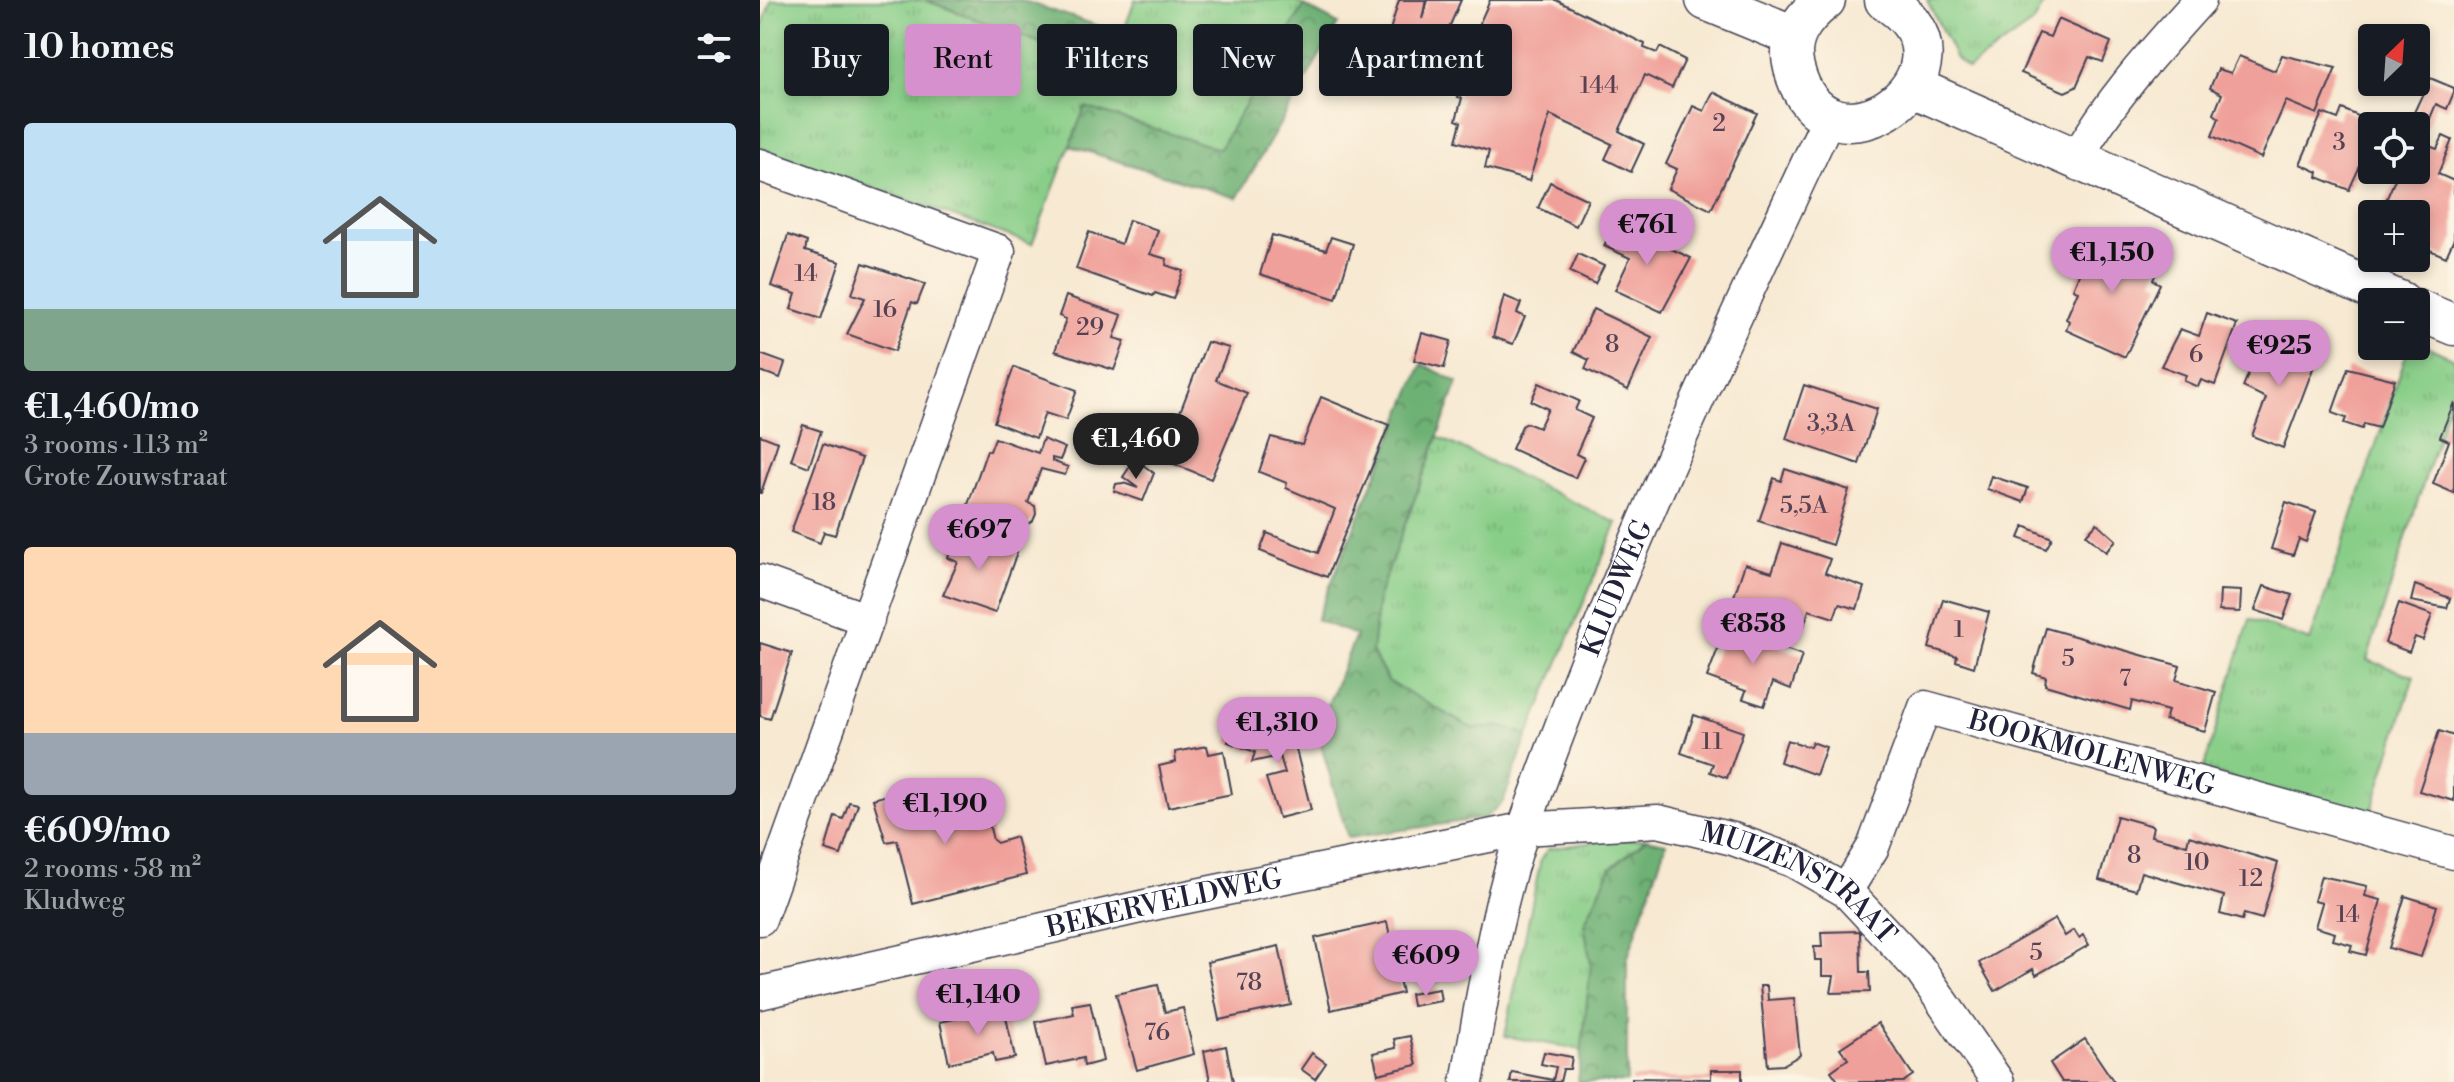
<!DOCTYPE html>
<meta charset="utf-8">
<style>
body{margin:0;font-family:"Libre Bodoni",serif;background:#242831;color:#f1f3f6;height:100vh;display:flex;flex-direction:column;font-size:30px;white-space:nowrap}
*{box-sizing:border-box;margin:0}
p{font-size:26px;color:#9ea1a6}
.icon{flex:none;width:44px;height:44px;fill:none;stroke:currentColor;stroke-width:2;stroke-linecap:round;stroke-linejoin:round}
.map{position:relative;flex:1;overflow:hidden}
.panel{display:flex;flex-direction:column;background:#171b24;width:760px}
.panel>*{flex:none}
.guide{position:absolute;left:24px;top:24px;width:760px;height:72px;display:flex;gap:16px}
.needle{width:52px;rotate:25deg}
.fabs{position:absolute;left:1598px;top:24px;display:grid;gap:16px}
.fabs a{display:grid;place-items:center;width:72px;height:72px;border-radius:8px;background:#171b24;box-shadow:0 4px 12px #0003;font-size:40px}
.price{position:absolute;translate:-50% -68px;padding:0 18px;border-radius:28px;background:#d690ce;color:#111;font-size:26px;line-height:52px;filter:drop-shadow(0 2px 4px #0008)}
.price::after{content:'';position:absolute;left:50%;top:48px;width:24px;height:18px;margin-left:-12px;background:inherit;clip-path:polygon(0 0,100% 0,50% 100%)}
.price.on{background:#222;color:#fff}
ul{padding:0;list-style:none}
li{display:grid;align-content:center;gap:16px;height:424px;padding:0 24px}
li span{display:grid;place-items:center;height:248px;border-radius:8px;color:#555}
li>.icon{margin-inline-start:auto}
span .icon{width:144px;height:144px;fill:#fffc;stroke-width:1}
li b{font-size:34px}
h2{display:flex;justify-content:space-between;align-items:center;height:96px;padding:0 24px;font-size:34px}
.pill{padding:0 28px;border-radius:8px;background:#171b24;box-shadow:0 4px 12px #0003;font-size:28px;line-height:72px}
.pill.on{background:#d690ce;color:#111}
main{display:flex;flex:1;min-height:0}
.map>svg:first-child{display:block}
</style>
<main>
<section class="panel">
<h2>10 homes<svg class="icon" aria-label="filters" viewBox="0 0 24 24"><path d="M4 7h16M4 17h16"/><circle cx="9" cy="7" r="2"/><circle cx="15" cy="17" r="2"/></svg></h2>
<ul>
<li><span style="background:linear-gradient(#bfe0f5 75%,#7fa58c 0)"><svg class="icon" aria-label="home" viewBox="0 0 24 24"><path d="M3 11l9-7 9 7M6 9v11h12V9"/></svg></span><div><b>€1,460/mo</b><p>3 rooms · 113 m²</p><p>Grote Zouwstraat</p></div></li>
<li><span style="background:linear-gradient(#ffd9b3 75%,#9aa5b1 0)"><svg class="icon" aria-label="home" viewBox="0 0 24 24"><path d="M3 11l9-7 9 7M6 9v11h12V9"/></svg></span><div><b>€609/mo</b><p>2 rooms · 58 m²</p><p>Kludweg</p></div></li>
</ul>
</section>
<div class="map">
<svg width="1694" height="1082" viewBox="0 0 1694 1082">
<defs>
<pattern id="grass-tufts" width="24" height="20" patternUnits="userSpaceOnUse" patternTransform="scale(2)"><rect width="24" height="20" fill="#88ce88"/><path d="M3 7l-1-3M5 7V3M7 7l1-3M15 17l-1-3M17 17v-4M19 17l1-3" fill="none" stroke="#75b176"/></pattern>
<pattern id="forest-crowns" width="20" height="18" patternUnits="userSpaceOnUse" patternTransform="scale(2)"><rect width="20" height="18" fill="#6eb174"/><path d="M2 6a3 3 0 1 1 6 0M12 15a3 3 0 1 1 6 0" fill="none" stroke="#5a9060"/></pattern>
</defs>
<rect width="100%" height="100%" fill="#fcf5e5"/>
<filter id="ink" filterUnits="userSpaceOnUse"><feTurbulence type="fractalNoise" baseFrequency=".0125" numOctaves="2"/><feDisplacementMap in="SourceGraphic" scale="16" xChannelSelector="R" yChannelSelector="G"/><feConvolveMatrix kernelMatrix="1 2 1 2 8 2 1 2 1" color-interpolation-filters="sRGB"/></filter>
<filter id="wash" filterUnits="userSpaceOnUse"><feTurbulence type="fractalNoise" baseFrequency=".006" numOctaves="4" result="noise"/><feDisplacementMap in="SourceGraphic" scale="32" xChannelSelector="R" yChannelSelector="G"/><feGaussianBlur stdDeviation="1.8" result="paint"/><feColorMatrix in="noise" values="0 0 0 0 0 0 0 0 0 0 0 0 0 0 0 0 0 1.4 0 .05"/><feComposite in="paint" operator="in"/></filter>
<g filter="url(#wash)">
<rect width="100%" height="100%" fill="#f7e9d2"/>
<g fill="url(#grass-tufts)" stroke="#557862" stroke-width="2">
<polygon points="11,0 165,0 350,69 375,0 534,0 544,6 459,149 325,107 272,244 0,148 0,34"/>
<polygon points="1167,0 1286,0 1274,22 1208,69 1196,59"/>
<polygon points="1656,341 1694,359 1694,387 1607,660 1654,676 1610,817 1443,770 1490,619 1550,641 1649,346 1656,346"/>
<polygon points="678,437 857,523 768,735 737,726 713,729 628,681 612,652 618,597"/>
<polygon points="886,839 850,869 824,924 831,964 823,1050 745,1036 781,859 788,849 840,841"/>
</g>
<g fill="url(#forest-crowns)" stroke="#486a58" stroke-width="2">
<polygon points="165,0 261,0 363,34 350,69"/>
<polygon points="544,6 578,24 477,198 310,146 325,107 459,149"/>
<polygon points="662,364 698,382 618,597 612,652 628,681 713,729 737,726 768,735 743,802 725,818 588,838 557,731 596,635 556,620"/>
<polygon points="886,839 906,843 867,960 867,1082 818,1082 831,964 824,924 850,869"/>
</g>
<g id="blocks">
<g fill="#f0a09a">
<polygon points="639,0 666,0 662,19 668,0 701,0 685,37 658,27 653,44 628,37"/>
<polygon points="730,0 796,0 885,44 884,48 897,53 900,47 925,60 912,88 885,75 859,131 884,144 871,172 845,159 852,144 790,115 769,181 725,168 729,151 696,141 701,122 696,120 702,98 698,97 721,20"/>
<polygon points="1298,19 1351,42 1343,62 1329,57 1316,87 1305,92 1261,73 1279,33 1290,37"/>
<polygon points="1522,55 1576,68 1557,114 1526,101 1501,158 1452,136 1459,118 1454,114 1462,94 1450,88 1458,69 1471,73 1479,56 1515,71"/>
<polygon points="1670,78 1694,88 1694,92 1687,109 1676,104 1666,128 1650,121"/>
<polygon points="953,92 997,113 951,210 908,189 917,169 906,164 933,106 944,111"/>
<polygon points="1582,109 1621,126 1612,126 1606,153 1589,190 1557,177 1558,172 1540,164 1562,113 1578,119"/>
<polygon points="1683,136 1692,140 1678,174 1694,181 1694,239 1686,257 1656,244 1656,214 1620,214 1639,170 1656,170 1656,159 1660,160 1667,145 1677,149"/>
<polygon points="790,182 828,200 816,226 778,208"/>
<polygon points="369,220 398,230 390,254 407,259 406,265 423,271 413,299 395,293 393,296 316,269 329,232 361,244"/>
<polygon points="855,223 931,258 902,312 855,290 870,258 844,246"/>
<polygon points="1335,234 1400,263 1393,280 1400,284 1365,357 1306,330 1309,321 1306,319 1318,291 1313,289"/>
<polygon points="28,235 47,242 45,251 80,262 61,319 31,309 36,294 11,286"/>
<polygon points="512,235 566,250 571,237 593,244 576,299 500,274"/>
<polygon points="818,254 844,266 835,284 810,272"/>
<polygon points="103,263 165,284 157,304 152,302 135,351 87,334 105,298 92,294"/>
<polygon points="306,296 362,315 354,338 365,341 354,370 295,351 306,319 299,316"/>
<polygon points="744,296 761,303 757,313 765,317 753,344 733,337"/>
<polygon points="833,309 892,337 868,390 825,369 829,360 813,352"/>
<polygon points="1447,313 1477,324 1455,385 1441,380 1438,387 1424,381 1426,375 1401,366 1420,329 1439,336"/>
<polygon points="662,333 691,341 684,368 654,360"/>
<polygon points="1502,340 1522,346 1531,344 1558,355 1523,448 1492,436 1506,398 1483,387"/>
<polygon points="447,342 469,348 456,380 487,393 451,479 402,459"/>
<polygon points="0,354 25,363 20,378 0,371"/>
<polygon points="254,367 317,390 306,420 285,413 276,438 234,422"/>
<polygon points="1588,368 1635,380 1619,428 1604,424 1602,429 1584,423 1586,418 1572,413"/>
<polygon points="779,383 819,401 815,410 832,418 816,454 824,458 815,478 752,449 762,426 767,423 779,428 788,409 771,401"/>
<polygon points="1044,385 1117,409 1099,464 1026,439"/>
<polygon points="561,397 629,425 567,577 500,551 507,533 558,553 575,509 526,488 527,483 499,472 511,437 542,445"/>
<polygon points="1694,402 1694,493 1673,484 1689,441 1680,437"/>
<polygon points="43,425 61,431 49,467 31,460"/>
<polygon points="0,435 18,442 1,493 0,493"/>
<polygon points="235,438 278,453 283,439 305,448 300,460 292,458 292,461 308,467 305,475 281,469 268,503 275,506 276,514 273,521 266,525 229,511 224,524 204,516 227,450 230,451"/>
<polygon points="63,444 102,458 75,535 64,532 60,543 31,532"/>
<polygon points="375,459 394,473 383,501 354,491 356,484 363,483 378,488 363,477"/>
<polygon points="1025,469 1089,490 1072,545 999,521 1014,478 1021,481"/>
<polygon points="1231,476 1268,488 1263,502 1227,489"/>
<polygon points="1526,502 1556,512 1546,542 1539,539 1533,555 1511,549"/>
<polygon points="1337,523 1356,540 1346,552 1326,535"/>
<polygon points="1264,526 1292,538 1286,549 1259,538"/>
<polygon points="198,531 257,552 235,613 183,595 198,562 188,558"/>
<polygon points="1022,543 1070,559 1065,573 1104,587 1097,609 1079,604 1074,618 1049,610 1044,626 972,602 985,564 1012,572"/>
<polygon points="1655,585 1690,598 1687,608 1651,601"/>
<polygon points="1504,586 1532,595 1523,620 1495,610"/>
<polygon points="1460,590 1481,591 1480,612 1459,611"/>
<polygon points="1183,599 1229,612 1214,667 1196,661 1197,656 1169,648"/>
<polygon points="1639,603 1672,615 1663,640 1655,637 1649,652 1625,643"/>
<polygon points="966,628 1042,655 1031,689 1013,682 1004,706 983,699 986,691 947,677"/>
<polygon points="1286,628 1420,666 1416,680 1456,692 1445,731 1405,720 1408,711 1372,701 1370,710 1285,685 1286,677 1273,673"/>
<polygon points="0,643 32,653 10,719 0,716"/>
<polygon points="934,715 983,732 967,778 950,772 953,764 921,753"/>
<polygon points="476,721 503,732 530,725 551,810 519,818 506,778 525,773 520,756 492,762 495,752 468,742"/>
<polygon points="1679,731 1694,736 1694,801 1659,791"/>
<polygon points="1027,740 1050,747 1052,742 1066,747 1056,775 1020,762"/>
<polygon points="447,746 449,754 464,751 472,794 408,807 399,766 416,762 415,752"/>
<polygon points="165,784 172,810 197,804 200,813 225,808 233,840 237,843 256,837 266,875 153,904 137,840 126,842 113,799"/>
<polygon points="89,802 98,804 81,855 65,850 75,816 83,819"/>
<polygon points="1357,816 1393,826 1391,836 1427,845 1429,836 1518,863 1502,919 1484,914 1482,920 1460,914 1464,896 1381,872 1376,890 1339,880"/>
<polygon points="1561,876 1607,886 1605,896 1621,900 1606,955 1590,951 1592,945 1573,940 1575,933 1555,927 1562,903 1554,901"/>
<polygon points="1645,896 1677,906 1661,957 1629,948"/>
<polygon points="1295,919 1305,936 1314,930 1319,938 1323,935 1329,945 1276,975 1273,969 1235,991 1219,963"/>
<polygon points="627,922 642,993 571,1010 555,938"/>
<polygon points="1100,931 1101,972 1109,972 1110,992 1071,993 1074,976 1062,976 1062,960 1055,960 1054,947 1062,947 1061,932"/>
<polygon points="519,946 531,1005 459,1020 447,962"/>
<polygon points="398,985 405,1012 423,1008 434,1054 377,1070 356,994"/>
<polygon points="1000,986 1007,986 1008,1000 1034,998 1040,1055 1023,1065 1008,1066"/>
<polygon points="679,989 681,1001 652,1006 650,994"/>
<polygon points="330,1002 343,1061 324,1066 323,1058 286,1066 276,1022 314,1014 312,1005"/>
<polygon points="244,1008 255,1058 235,1062 233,1053 189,1063 180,1022"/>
<polygon points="1118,1023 1153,1075 1143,1082 1079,1082 1071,1071 1088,1059 1080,1048"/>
<polygon points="650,1036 657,1065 618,1074 613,1053 636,1048 634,1039"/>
<polygon points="1325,1039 1354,1082 1302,1082 1290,1063"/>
<polygon points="466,1046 473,1082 450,1081 444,1051"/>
<polygon points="784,1052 812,1057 810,1069 803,1069 800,1082 750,1082 752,1072 793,1080 796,1067 781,1064"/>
<polygon points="552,1053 566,1063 555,1079 541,1069"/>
<polygon points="951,1070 982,1070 982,1082 872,1082 872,1078 951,1079"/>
</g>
</g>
</g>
<g filter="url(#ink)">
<use href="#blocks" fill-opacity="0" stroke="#424052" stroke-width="2"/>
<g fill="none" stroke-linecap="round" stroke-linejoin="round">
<g stroke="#424052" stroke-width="35">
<g id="minor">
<path d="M 1315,161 C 1349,100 1393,52 1440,0"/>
<polyline points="0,165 239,251 0,919"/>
<polyline points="0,581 108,620"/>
<path id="s1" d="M 1086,891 L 1113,847 L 1165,707 L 1694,853"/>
<path id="s2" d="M 0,993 L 407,901 L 763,829 L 898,821 L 973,839 L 1033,861 L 1086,891 L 1161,971 L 1238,1082"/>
<path id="s3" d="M 707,1082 C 723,997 735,909 764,828 C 849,583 960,349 1070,115"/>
</g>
</g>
<g stroke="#424052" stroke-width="43">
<g id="tertiary">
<polyline points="946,0 1034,36"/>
<path d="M 1065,0 C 1043,17 1026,39 1034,68 C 1065,192 1235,68 1125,0"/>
<polyline points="1153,87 1641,302"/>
<polyline points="1656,309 1694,325"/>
</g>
</g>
<use href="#minor" stroke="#fff" stroke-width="32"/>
<use href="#tertiary" stroke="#fff" stroke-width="40"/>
</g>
</g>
<g text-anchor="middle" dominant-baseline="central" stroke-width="6" stroke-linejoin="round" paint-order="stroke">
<g font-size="24" fill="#564253">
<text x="839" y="86">144</text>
<text x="959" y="124">2</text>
<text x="1579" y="143">3</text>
<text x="46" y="274">14</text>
<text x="125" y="310">16</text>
<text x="330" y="328">29</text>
<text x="852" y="345">8</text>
<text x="1436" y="355">6</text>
<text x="1071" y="424">3,3A</text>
<text x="64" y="503">18</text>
<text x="1044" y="506">5,5A</text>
<text x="1199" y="630">1</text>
<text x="1308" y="659">5</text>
<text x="1365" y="679">7</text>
<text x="952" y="742">11</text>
<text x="1374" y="856">8</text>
<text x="1437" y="863">10</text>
<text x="1491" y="879">12</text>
<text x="1588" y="915">14</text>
<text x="1276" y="953">5</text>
<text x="489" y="983">78</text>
<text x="397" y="1033">76</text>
</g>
<g font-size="28" fill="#22223b" stroke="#fcf5e5">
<text stroke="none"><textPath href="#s3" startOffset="518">KLUDWEG</textPath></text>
<text stroke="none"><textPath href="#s1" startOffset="374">BOOKMOLENWEG</textPath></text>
<text stroke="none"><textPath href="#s2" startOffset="1072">MUIZENSTRAAT</textPath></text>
<text stroke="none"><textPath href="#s2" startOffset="414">BEKERVELDWEG</textPath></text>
</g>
</g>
</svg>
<div class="fabs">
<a><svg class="needle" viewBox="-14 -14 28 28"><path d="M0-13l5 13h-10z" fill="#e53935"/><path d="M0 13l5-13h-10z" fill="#9ea1a6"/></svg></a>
<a><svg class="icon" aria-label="locate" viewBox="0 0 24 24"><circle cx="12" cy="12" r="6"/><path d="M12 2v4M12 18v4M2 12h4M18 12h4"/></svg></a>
<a>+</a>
<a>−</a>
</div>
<b class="price" style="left:887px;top:267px">€761</b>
<b class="price" style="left:1352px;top:295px">€1,150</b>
<b class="price" style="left:1519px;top:388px">€925</b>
<b class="price on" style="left:376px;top:481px">€1,460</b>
<b class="price" style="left:219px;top:572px">€697</b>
<b class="price" style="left:993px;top:666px">€858</b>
<b class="price" style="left:517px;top:765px">€1,310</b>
<b class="price" style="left:185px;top:846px">€1,190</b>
<b class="price" style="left:666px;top:998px">€609</b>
<b class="price" style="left:218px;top:1037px">€1,140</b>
<div class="guide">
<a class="pill">Buy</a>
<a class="pill on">Rent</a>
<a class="pill">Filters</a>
<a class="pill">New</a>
<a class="pill">Apartment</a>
</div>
</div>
</main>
